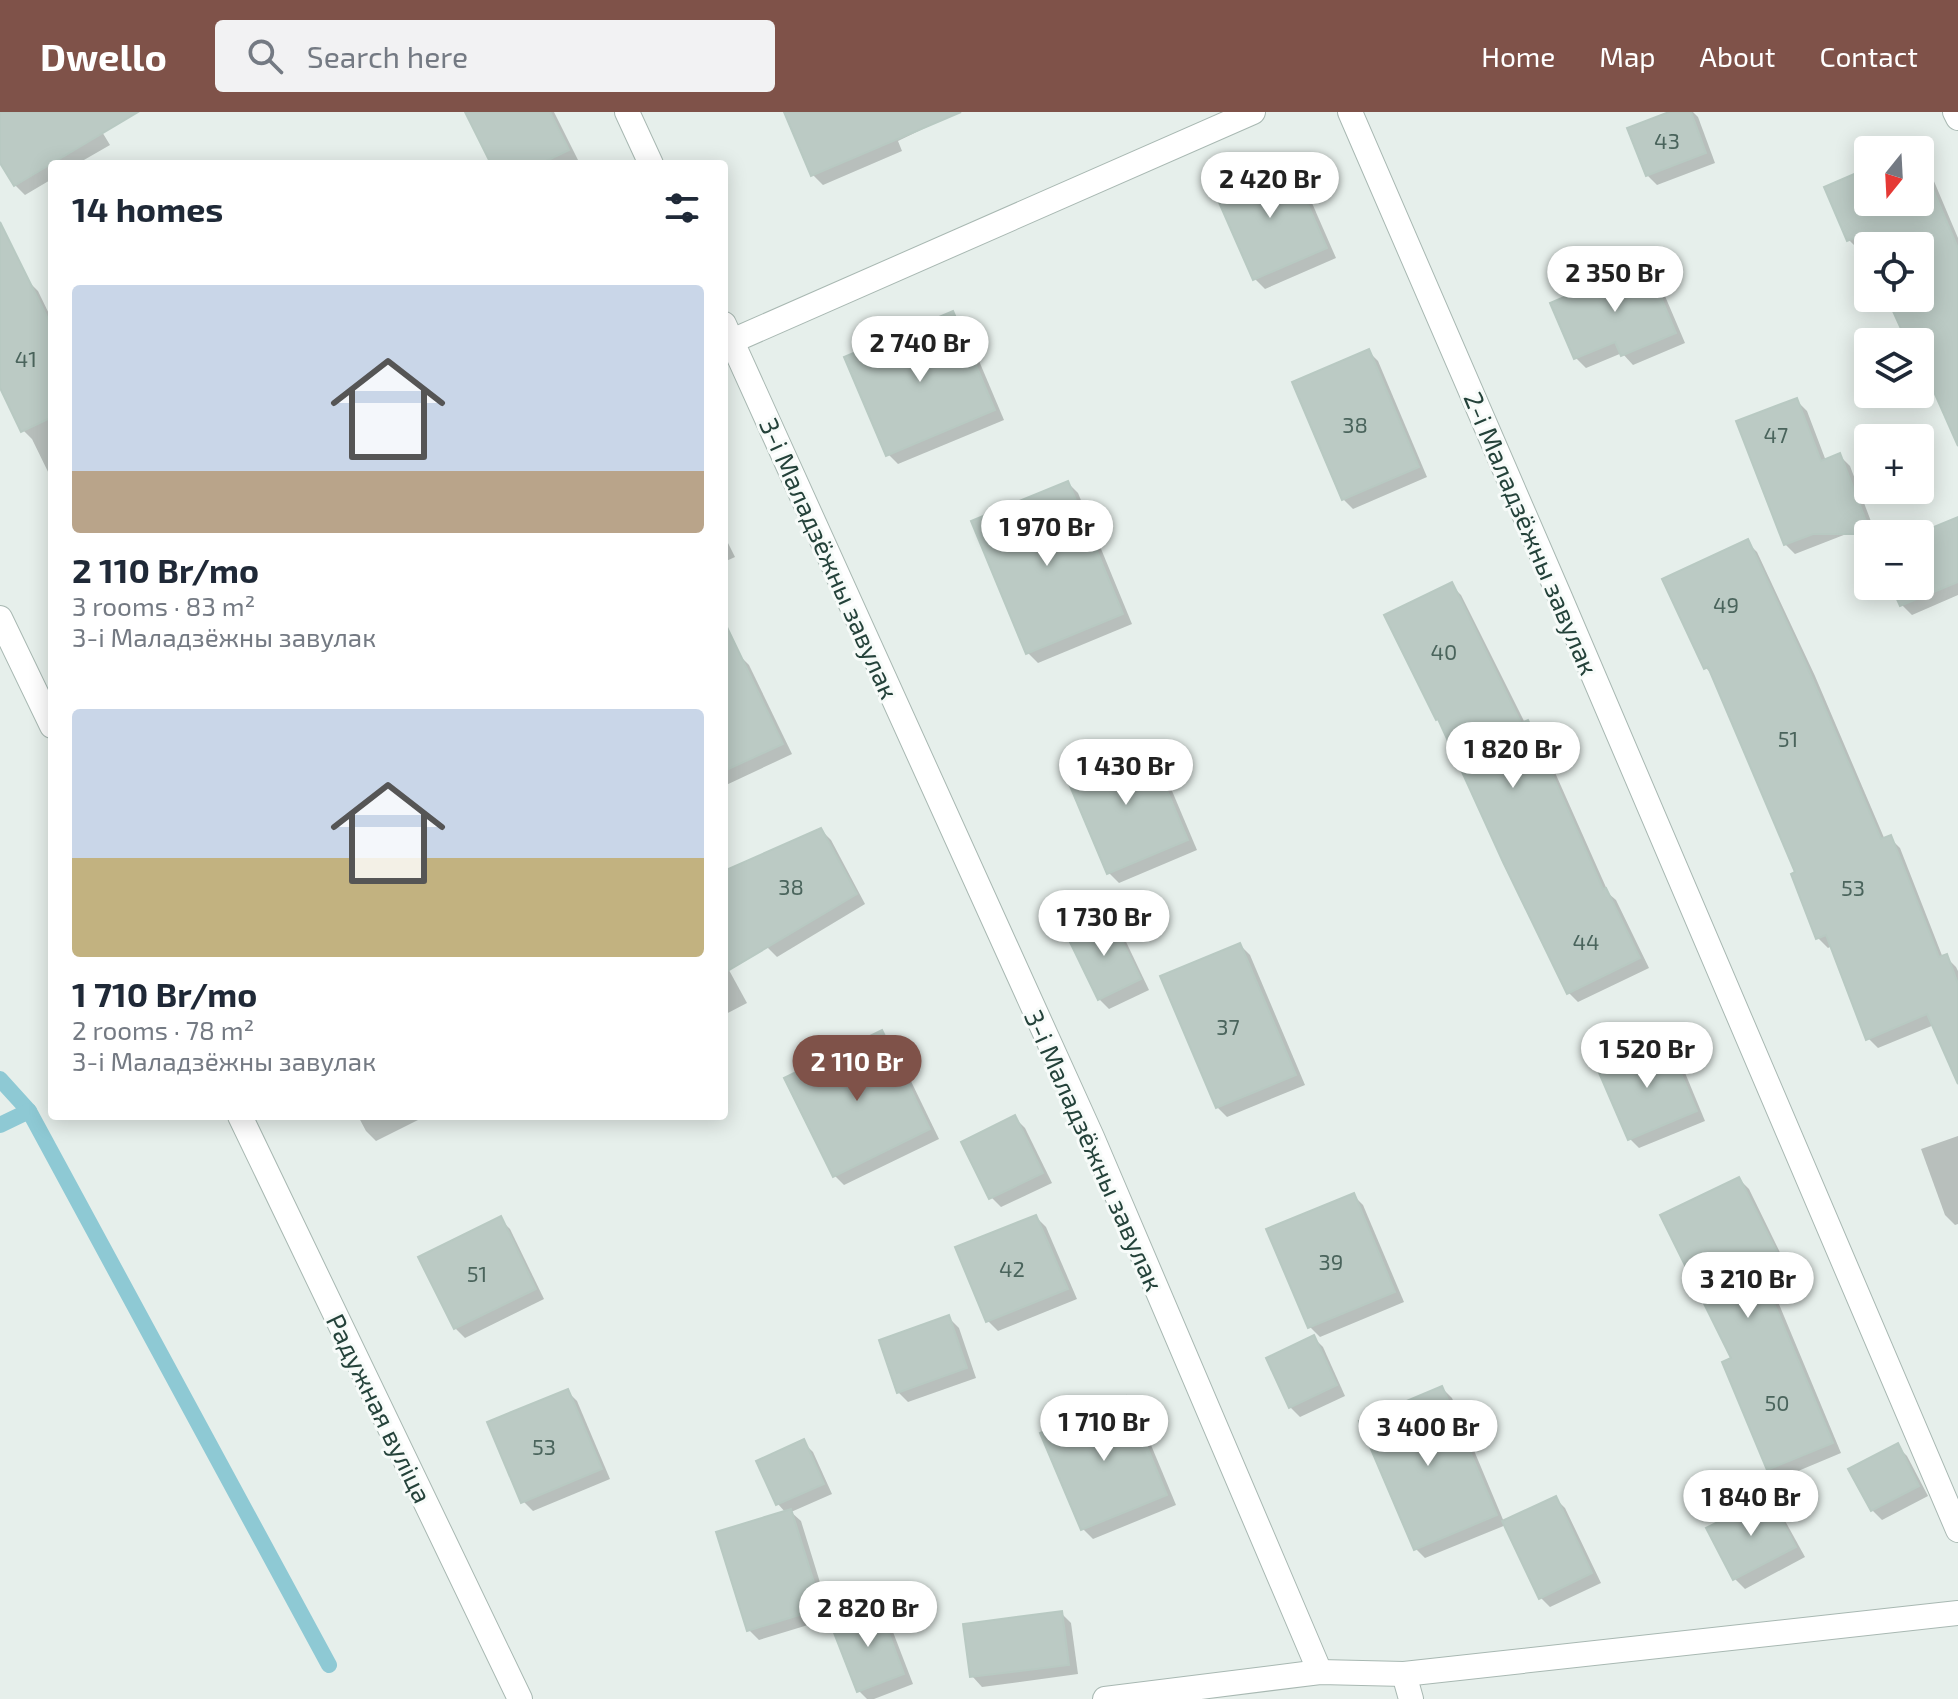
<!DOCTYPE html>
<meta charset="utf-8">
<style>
body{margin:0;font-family:"Exo 2",sans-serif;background:#f2f2f3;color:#1f2937;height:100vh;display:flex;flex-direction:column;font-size:30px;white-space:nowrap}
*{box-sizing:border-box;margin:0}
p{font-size:26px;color:#747a83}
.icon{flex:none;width:44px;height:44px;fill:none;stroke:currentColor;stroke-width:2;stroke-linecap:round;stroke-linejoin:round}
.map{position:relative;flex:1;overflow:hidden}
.sheet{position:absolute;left:48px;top:48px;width:680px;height:960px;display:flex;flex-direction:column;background:#fff;border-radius:8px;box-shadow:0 4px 20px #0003}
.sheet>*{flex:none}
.needle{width:52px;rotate:198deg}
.tools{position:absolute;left:1854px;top:24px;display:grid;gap:16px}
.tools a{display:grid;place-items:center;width:80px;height:80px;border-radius:8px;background:#fff;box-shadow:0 4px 20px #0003;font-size:40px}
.price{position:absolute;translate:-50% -68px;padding:0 18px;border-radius:28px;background:#fff;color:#222;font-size:26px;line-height:52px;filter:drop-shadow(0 2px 4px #0008)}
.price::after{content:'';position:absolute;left:50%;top:48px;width:24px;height:18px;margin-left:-12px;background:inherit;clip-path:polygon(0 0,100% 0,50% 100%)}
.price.active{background:#7f5249;color:#fff}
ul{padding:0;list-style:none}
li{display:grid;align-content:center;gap:16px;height:424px;padding:0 24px}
li span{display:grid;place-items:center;height:248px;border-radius:8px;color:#555}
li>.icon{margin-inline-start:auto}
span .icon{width:144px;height:144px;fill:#fffc;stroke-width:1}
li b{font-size:34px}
h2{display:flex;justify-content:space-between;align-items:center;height:96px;padding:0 24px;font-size:34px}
header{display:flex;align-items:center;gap:48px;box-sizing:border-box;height:112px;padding:0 40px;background:#7f5249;color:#fff}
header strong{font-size:38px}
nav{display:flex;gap:44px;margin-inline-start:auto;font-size:28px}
.search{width:560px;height:72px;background:#f2f2f3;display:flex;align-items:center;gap:20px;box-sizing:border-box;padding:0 28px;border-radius:8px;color:#747a83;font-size:30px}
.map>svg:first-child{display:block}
</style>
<header>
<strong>Dwello</strong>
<div class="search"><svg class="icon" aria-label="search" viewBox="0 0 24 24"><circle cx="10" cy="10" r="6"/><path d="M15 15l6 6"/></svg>Search here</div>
<nav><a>Home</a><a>Map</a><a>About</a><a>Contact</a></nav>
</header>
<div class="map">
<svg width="1958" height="1587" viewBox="0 0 1958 1587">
<rect width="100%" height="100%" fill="#e6efeb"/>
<g fill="#0003">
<polygon points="0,0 90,0 110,33 77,52 52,52 52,67 25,83 15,73 0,47"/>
<polygon points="468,0 554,0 578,48 570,52 493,52"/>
<polygon points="786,0 958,0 898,29 902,39 823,73 813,63"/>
<polygon points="1674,0 1693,0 1698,5 1715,51 1657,73 1647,63"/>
<polygon points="1920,43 1925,48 1958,126 1958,329 1932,271 1925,264 1920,253 1920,230 1910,230 1890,186 1920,186 1920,134 1868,134 1868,139 1866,135 1859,138 1849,128 1827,76 1868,58 1868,90 1920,90"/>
<polygon points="1288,49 1298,59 1336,146 1265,177 1255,167"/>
<polygon points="1646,153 1656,163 1685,231 1633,253 1622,241 1586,256 1576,246"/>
<polygon points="28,169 38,179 52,208 52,368 32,327 23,318 0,272 0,183"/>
<polygon points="953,201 963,211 1004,308 898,352 888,342"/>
<polygon points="1368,239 1378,249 1427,365 1353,397 1343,387"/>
<polygon points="1797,289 1807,299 1826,349 1840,344 1850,354 1872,412 1795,442 1785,432"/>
<polygon points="1068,371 1078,381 1132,512 1038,551 1028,541"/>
<polygon points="1958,407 1958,483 1912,503 1902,493 1894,474 1920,474 1920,423"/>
<polygon points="724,423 735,445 724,450"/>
<polygon points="1747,430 1757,440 1815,564 1885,728 1890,726 1900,736 1943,846 1946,845 1956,855 1958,859 1958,967 1934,913 1878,936 1868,926 1832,834 1828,836 1818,826 1798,761 1713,563 1706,556"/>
<polygon points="1451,473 1461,483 1525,611 1527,610 1537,620 1609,782 1616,788 1649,856 1578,890 1568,880 1443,612 1437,607"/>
<polygon points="739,543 749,553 792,642 724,674 724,550"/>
<polygon points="1146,631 1156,641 1197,738 1119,771 1109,761"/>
<polygon points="821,718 831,728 865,792 777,845 767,835 724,762"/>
<polygon points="1109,805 1119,815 1149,878 1109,897 1099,887"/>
<polygon points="1240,833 1250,843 1305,973 1227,1005 1217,995"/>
<polygon points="724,849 747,891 724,903"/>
<polygon points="882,920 892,930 939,1027 844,1073 834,1063"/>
<polygon points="1665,929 1676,939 1705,1009 1639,1036 1629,1026"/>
<polygon points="358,1004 426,1004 376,1029 366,1019"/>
<polygon points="1015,1006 1025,1016 1052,1071 1001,1095 991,1085"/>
<polygon points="1958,1024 1958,1112 1955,1113 1945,1103 1921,1037"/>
<polygon points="1739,1067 1749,1077 1789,1159 1769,1168 1841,1341 1779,1367 1769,1357 1733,1247"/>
<polygon points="1353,1083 1363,1093 1404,1190 1320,1225 1310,1215"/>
<polygon points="1036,1105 1046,1115 1077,1187 998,1219 988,1209"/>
<polygon points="500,1107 510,1117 544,1187 465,1226 455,1216"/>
<polygon points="949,1206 959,1216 976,1266 908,1290 898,1280"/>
<polygon points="1313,1225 1323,1235 1345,1284 1300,1305 1290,1295"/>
<polygon points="1442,1276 1452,1286 1504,1410 1555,1386 1565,1396 1601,1471 1550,1495 1540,1485 1506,1413 1425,1446 1415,1436"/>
<polygon points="567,1279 577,1289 610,1367 533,1399 523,1389"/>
<polygon points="1126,1287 1136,1297 1176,1393 1093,1427 1083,1417 1043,1322"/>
<polygon points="803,1330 813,1340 832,1382 791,1400 801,1409 831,1506 759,1528 749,1518 786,1401 778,1392"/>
<polygon points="1897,1334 1907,1344 1928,1384 1882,1408 1872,1398"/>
<polygon points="1768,1386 1778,1396 1805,1445 1745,1477 1735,1467 1708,1417"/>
<polygon points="878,1497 888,1507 913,1572 874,1587 867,1587 859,1579"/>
<polygon points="1061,1501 1071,1511 1078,1562 982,1575 972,1564"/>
</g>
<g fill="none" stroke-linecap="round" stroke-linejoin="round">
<g stroke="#8ec9d4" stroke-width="16">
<polyline points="0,967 29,999"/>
<polyline points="0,1013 29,999 329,1553"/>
</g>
</g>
<g fill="#bbcac4" stroke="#b8c9c2" stroke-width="2">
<polygon points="0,0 138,0 14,74 0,51"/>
<polygon points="465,0 550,0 569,38 540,52 491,52"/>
<polygon points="784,0 961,0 811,64"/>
<polygon points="1669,0 1691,0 1706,41 1646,64 1627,16"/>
<polygon points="1288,47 1327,136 1253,168 1214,79"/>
<polygon points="1920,47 1958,136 1958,334 1927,264 1924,266 1920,258 1920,230 1907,230 1887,186 1920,186 1920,134 1868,134 1868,143 1859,124 1847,129 1824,75 1868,56 1868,90 1920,90"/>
<polygon points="0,110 52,215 52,305 21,320 0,276"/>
<polygon points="1646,150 1676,221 1621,244 1615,230 1574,247 1550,191"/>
<polygon points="953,199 995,298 886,344 844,245"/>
<polygon points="1369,237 1419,355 1342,388 1292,270"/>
<polygon points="1797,286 1821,349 1840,341 1871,422 1813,422 1784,433 1736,309"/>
<polygon points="1068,369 1123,502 1026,542 971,409"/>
<polygon points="1958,405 1958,470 1900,494 1891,474 1920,474 1920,422 1917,422"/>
<polygon points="1748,427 1806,552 1881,727 1891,723 1939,845 1947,842 1958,872 1958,972 1927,902 1866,928 1826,823 1816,827 1791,762 1795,760 1708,555 1704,557 1662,467"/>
<polygon points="1452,470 1521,611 1528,608 1603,777 1606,776 1640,846 1567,882 1503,750 1438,607 1436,608 1384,503"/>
<polygon points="724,509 783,632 724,659"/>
<polygon points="1146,629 1188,728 1107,762 1065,662"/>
<polygon points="821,716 857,782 724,861 724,759"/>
<polygon points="1109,803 1141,867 1098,888 1067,824"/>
<polygon points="1240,831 1296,963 1216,996 1160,864"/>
<polygon points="882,918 930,1017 833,1065 784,966"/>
<polygon points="1666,927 1697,999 1628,1028 1597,956"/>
<polygon points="1015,1003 1043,1061 989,1087 961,1030"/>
<polygon points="1739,1065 1781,1148 1760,1158 1833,1331 1767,1358 1722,1250 1731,1246 1660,1103"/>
<polygon points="1354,1081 1395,1180 1308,1216 1266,1117"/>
<polygon points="1036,1103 1068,1177 986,1210 955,1135"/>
<polygon points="501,1104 536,1177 454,1217 418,1145"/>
<polygon points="949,1203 967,1256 897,1281 879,1228"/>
<polygon points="1314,1223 1337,1273 1289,1296 1266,1246"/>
<polygon points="1442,1274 1497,1403 1414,1438 1359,1309"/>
<polygon points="568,1277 602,1357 521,1391 487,1310"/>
<polygon points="1126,1284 1167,1383 1081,1418 1040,1321"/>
<polygon points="804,1327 824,1372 776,1393 756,1349"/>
<polygon points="1898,1331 1919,1374 1871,1399 1848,1357"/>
<polygon points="1556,1384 1592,1461 1539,1487 1502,1409"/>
<polygon points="1769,1384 1796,1435 1733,1468 1706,1416"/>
<polygon points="791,1397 822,1496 747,1519 716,1420"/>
<polygon points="879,1495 904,1562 857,1580 831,1513"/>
<polygon points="1062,1499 1069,1553 970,1565 963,1512"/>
</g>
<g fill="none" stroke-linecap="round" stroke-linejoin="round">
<g stroke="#a8b8b2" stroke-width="26">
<polyline id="service" points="732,229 1253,0"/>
</g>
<g stroke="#a8b8b2" stroke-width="26">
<g id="minor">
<polyline points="627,0 651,52"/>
<polyline points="1350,0 1559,483 1958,1418"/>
<polyline points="1955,0 1958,6"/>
<polyline points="724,212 1092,1025 1320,1560"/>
<polyline points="0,506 52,614"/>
<polyline points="240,1004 520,1587"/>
<polyline points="1404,1562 1411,1587"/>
<polyline points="1105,1587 1320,1560 1404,1562 1958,1501"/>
</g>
</g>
<use href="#service" stroke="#fff" stroke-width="24"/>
<use href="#minor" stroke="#fff" stroke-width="24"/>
</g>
<g text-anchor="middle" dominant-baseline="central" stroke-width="6" stroke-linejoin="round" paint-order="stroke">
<g font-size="22" fill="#4a645c">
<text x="1667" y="28">43</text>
<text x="26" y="246">41</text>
<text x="1355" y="312">38</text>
<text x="1776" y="322">47</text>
<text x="1726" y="492">49</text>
<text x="1444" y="539">40</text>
<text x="1788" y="626">51</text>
<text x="791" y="774">38</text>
<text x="1853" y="775">53</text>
<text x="1586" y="829">44</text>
<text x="1228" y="914">37</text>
<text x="1331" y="1149">39</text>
<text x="1012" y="1156">42</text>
<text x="477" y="1161">51</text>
<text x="1777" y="1290">50</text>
<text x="544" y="1334">53</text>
</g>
<g font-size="26" fill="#24423a" stroke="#f7fbf9">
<text transform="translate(1532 421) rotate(67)">2-і Маладзёжны завулак</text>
<text transform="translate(830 446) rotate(66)">3-і Маладзёжны завулак</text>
<text transform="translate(1095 1038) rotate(66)">3-і Маладзёжны завулак</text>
<text transform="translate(380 1296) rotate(64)">Радужная вуліца</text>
</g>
</g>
</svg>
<div class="tools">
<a><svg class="needle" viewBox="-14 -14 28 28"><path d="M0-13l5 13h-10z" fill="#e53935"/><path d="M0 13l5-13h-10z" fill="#747a83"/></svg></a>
<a><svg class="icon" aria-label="locate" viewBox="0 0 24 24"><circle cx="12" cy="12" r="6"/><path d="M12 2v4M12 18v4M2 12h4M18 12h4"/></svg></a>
<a><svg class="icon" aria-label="layers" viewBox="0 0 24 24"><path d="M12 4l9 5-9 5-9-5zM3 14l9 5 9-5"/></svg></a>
<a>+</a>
<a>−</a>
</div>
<b class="price" style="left:1270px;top:108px">2 420 Br</b>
<b class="price" style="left:1615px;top:202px">2 350 Br</b>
<b class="price" style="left:920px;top:272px">2 740 Br</b>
<b class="price" style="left:1047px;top:456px">1 970 Br</b>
<b class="price" style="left:1513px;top:678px">1 820 Br</b>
<b class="price" style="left:1126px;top:695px">1 430 Br</b>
<b class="price" style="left:1104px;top:846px">1 730 Br</b>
<b class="price" style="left:1647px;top:978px">1 520 Br</b>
<b class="price active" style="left:857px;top:991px">2 110 Br</b>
<b class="price" style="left:1748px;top:1208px">3 210 Br</b>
<b class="price" style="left:1104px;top:1351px">1 710 Br</b>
<b class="price" style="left:1428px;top:1356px">3 400 Br</b>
<b class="price" style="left:1751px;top:1426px">1 840 Br</b>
<b class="price" style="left:868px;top:1537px">2 820 Br</b>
<section class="sheet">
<h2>14 homes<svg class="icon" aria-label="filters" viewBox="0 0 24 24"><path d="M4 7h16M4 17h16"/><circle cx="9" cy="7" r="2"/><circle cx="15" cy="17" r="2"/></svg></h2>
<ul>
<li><span style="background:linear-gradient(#c9d6e8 75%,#b9a48a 0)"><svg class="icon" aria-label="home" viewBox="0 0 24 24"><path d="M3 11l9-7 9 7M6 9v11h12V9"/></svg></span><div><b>2 110 Br/mo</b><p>3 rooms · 83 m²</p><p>3-і Маладзёжны завулак</p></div></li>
<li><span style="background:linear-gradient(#c9d6e8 60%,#c2b280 0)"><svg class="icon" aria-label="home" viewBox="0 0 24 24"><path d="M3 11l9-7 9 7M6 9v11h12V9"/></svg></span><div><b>1 710 Br/mo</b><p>2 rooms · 78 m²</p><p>3-і Маладзёжны завулак</p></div></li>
</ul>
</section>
</div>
